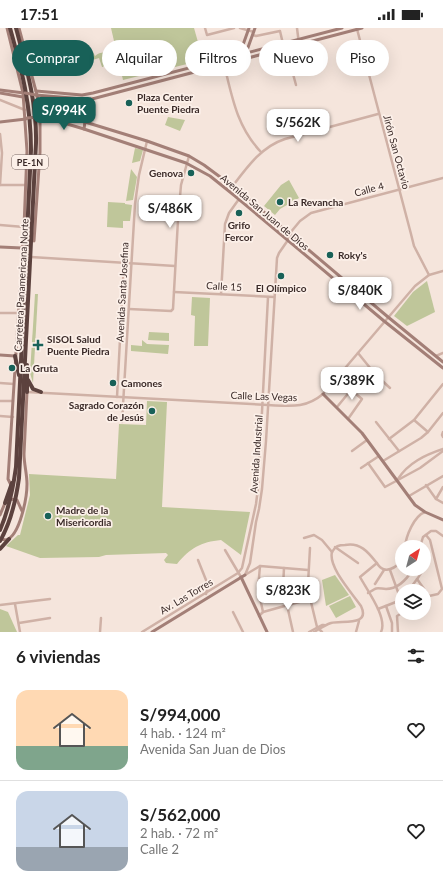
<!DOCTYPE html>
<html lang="es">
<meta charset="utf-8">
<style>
body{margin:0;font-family:Lato,sans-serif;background:#f6f6f6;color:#222;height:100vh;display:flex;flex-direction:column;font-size:15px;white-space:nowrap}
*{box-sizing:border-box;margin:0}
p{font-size:13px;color:#767676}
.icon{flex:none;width:22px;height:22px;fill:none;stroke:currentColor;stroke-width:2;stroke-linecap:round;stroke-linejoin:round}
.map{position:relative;height:604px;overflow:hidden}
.side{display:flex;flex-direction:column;background:#fff;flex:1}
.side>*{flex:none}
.banner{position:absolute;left:12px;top:12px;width:419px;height:36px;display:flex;gap:8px}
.needle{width:26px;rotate:36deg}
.tools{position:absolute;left:395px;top:512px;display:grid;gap:8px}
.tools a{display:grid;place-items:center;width:36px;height:36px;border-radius:50%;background:#fff;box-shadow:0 4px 16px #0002;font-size:20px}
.price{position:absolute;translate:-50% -34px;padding:0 9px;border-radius:8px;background:#fff;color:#222;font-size:13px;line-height:26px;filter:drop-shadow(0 1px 2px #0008)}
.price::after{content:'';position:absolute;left:50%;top:24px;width:12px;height:9px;margin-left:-6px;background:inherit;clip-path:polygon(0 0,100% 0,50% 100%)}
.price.on{background:#186158;color:#fff}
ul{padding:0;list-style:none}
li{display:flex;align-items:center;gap:12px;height:100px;padding:0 16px}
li+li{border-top:1px solid #e0e0e0}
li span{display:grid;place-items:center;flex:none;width:112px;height:80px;border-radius:12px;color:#555}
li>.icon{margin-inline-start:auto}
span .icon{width:48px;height:48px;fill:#fffc;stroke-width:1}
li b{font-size:17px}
h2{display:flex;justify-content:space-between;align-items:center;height:48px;padding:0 16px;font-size:17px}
.pill{padding:0 14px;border-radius:18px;background:#fff;box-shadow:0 4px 16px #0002;font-size:14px;line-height:36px}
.pill.on{background:#186158;color:#fff}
.status{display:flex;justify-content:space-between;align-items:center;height:28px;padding:0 20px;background:#fff;direction:ltr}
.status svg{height:11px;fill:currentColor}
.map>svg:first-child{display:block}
</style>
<div class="status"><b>17:51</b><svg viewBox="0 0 49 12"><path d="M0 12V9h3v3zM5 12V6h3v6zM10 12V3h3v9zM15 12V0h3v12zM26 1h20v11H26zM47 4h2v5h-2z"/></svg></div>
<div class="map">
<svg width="443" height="604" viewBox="0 0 443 604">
<rect width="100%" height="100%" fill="#f5e5dc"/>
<g fill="#bfc69a">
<polygon points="111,0 194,0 203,32 123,52"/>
<path d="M 87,22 L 88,25 L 93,24 L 95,28 C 100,23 108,24 113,27 L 116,39 L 114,39 L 114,35 L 111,32 L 107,33 L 103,39 L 102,39 L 99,30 L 83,35 L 86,43 L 82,44 L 77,25 Z"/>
<polygon points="168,89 185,92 180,103 165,97"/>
<polygon points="135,120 143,122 140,133 132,135"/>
<polygon points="131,141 137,149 133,172 126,173"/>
<polygon points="289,152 299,170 280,181 275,187 264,178 281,157"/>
<polygon points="108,174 125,175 125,176 132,177 130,193 123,193 123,200 107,199"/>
<polygon points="427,253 435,284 407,298 394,288 413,264"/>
<polygon points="35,266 38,266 33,355 30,345"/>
<polygon points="192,269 210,270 208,318 194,318 195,288 191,287"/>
<polygon points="149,304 169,305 169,313 148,312"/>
<polygon points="142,312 147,316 169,317 168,326 131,323 131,317 142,318"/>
<path d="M 147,373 L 167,374 L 162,479 L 250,484 L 241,527 L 221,512 C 201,514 190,520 177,536 L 166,535 L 164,532 L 168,527 L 166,525 L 106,527 L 99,529 L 40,530 L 6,518 L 18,507 L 20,507 L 30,467 L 29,446 L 116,451 L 119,396 L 146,397 Z"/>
<polygon points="335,547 349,567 326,578 322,552"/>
<polygon points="350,568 356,579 336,590 329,578"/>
<polygon points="0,581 8,584 17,604 0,604"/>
</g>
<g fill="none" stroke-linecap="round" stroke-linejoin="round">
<g stroke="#cfb1a6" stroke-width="2.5">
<polyline points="205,0 207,7 234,0"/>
<polyline points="240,0 254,4"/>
<polyline points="297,0 299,16"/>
<polyline points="357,1 411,206 414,218 429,247"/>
<polyline points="253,7 256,8 280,3 283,16"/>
<polyline points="286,20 296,57"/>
<path d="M 224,36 C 232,69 237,99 261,124"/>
<polyline points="0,72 25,82"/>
<polyline points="0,106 2,125 0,157"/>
<polyline points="0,157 25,157"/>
<path d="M 229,163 C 245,142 260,119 285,111 L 378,86"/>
<polyline points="0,197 24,199"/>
<polyline points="31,229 175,238"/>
<polyline points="174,264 274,269"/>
<polyline points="221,266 225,196 229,185 239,171"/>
<polyline points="129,281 171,283 173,281 178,192 181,157 189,128"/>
<polyline points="0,285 18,285"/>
<polyline points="358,325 375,346 390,360"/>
<polyline points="436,328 443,325"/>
<polyline points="0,355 14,356"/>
<path d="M 27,364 L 268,377 C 290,378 305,381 323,366 L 415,258 L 429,247 L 443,243"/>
<polyline points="117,369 124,235"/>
<polyline points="0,373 13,373"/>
<polyline points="337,379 351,362 362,371 348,391"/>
<polyline points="0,388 13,389"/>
<polyline points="414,392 428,404"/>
<polyline points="122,394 135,176 139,147 147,113"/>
<polyline points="376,394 399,423"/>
<polyline points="443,404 442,407 443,409"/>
<polyline points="389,411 414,392 443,356"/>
<polyline points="352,423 367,412"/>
<polyline points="383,433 421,410 428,404 443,385"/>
<polyline points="368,435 385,459 420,440 443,423"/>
<polyline points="361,440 379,428"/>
<path d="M 398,451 C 408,435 425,427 443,421"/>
<polyline points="426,457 436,471 443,475"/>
<polyline points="409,468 443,448"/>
<polyline points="436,471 443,459"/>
<polyline points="304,510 314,507 322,512 332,524"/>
<polyline points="335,519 358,535"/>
<path d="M 405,519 C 406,508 414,488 425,484"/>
<polyline points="420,519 423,509 431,503 436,503 443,508"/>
<polyline points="310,520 308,556 311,574 317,599"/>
<polyline points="225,522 241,549"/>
<path d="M 332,524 C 335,518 339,517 345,517 C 360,514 368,524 376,534 C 378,537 380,540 383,541 C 390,544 398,537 402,533"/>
<polyline points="198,532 208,557 206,566"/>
<path d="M 377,535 L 360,549 C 367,562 388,590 381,604"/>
<polyline points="284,540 283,559 293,604"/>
<polyline points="390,542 402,575"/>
<polyline points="245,547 250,535 256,494 259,481 262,461 266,413 277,230 279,225 288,212 290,205 300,193 311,185 443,150"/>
<polyline points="245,547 260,538 308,542"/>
<polyline points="417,551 429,568"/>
<polyline points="375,556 384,542"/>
<path d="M 409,563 C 412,556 421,548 423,541"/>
<path d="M 368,565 C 378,559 375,560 386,561 C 399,561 407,551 413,541"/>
<polyline points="424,570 429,568 438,566 442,561 430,512 426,507"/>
<polyline points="15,576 20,604"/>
<polyline points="0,577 50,571"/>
<polyline points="386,578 392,595 392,604"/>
<polyline points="378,581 401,572"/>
<polyline points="233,584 243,604"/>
<polyline points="263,584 310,571"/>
<polyline points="259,588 263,584 258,561 260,538"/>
<polyline points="19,595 50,590"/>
<polyline points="319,601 322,604"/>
<polyline points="100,604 101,590"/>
<polyline points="142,604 238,545 242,540 256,476 258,460 268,269"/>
<polyline points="309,604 322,597 324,597"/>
<path d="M 314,604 C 319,601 325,597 331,595 C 341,592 371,599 361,578 C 352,565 328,539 332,524"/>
<polyline points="356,604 359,593"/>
<polyline points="398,604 397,588 402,585"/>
</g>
<g stroke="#a37f77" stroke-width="3">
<polyline points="7,0 23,65 27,123 24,199 8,451 11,457"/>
<polyline points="19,0 37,67 40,89 40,124 34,213"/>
<polyline points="246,25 255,0"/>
<polyline points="239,28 249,0"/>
<polyline points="0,62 24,65"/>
<polyline points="36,63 82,67 93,65 342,0"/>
<polyline points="0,65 23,69"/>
<polyline points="36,67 83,71 92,71 362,0"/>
<polyline points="40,84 85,94 147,113 189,128 204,137 239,163 388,289 443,334"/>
<polyline points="38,89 47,90 84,101 186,135 210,148 235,168 384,293 443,340"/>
<polyline points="0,94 26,91"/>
<polyline points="84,101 88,71"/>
<polyline points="0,219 22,220"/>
<polyline points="0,327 15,328"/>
<polyline points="323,366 362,405 415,477 425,484 443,492"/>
<polyline points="0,487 5,475 10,471 17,472 22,483"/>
<path d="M 0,511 L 6,512 C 20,508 27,469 27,456 C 27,446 24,436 24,426 C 25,405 26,384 27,364"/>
<polyline points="241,549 267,604"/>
<polyline points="152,604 245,547"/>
</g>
<g stroke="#5c423e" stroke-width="4">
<polyline points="15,328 19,347"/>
<polyline points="27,337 27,364"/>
<polyline points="28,352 33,361 41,364"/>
<polyline points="5,475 12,455"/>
<path d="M 0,502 C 9,481 13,461 16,439 L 31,122 C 31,77 22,43 10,0"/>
<path d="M 0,513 C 11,494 16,472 19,450 L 36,115 C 37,75 26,38 16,0"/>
<polyline points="0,521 9,511"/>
</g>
<g stroke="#a37f77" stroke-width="3">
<polyline points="25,65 36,67"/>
<polyline points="27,90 38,89"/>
</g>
</g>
<g fill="#186158" stroke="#fcf0e9" stroke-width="1.5">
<circle cx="129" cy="75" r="4"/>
<circle cx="191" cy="145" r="4"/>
<circle cx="280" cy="174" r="4"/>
<circle cx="239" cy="185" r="4"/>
<circle cx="330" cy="227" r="4"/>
<circle cx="281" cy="248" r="4"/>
<path d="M36 311h4v4h4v4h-4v4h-4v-4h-4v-4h4z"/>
<circle cx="12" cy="340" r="4"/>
<circle cx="113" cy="355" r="4"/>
<circle cx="152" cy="383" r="4"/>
<circle cx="48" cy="488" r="4"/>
</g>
<g text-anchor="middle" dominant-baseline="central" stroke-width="3.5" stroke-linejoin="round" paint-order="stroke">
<rect fill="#fcf0e9" stroke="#746562" stroke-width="1" x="12" y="127" width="36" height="14" rx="3"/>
<g font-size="9" font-weight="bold" fill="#3a2a28">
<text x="30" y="134">PE-1N</text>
</g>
<g font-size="10" font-weight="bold" fill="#3a2a28" stroke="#fcf0e9" text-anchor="start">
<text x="137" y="69">Plaza Center<tspan x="137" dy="12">Puente Piedra</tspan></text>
<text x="183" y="145" text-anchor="end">Genova</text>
<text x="288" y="174">La Revancha</text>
<text x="239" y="197" text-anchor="middle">Grifo<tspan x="239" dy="12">Fercor</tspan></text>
<text x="338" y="227">Roky's</text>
<text x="281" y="260" text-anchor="middle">El Olímpico</text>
<text x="47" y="311">SISOL Salud<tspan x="47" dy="12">Puente Piedra</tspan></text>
<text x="20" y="340">La Gruta</text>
<text x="121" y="355">Camones</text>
<text x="144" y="377" text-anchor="end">Sagrado Corazón<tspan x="144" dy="12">de Jesús</tspan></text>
<text x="56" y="482">Madre de la<tspan x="56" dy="12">Misericordia</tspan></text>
</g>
<g font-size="10" fill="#3a2a28" stroke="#fcf0e9">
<text transform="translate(397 124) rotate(75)">Jirón San Octavio</text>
<text transform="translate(369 161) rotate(-15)">Calle 4</text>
<text transform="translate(265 184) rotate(40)">Avenida San Juan de Dios</text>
<text transform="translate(21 257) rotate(-87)">Carretera Panamericana Norte</text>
<text transform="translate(224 258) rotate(3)">Calle 15</text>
<text transform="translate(122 264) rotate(-87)">Avenida Santa Josefina</text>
<text transform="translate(264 368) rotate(2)">Calle Las Vegas</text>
<text transform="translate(256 426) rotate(-86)">Avenida Industrial</text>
<text transform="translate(186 568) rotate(-31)">Av. Las Torres</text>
</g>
</g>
</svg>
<div class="tools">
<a><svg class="needle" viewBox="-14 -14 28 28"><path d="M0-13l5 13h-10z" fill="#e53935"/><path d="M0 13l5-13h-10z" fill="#767676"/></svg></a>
<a><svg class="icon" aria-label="layers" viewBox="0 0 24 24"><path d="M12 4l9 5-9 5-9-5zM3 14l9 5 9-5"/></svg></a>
</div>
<b class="price on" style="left:64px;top:103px">S/994K</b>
<b class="price" style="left:298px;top:115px">S/562K</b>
<b class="price" style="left:170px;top:201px">S/486K</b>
<b class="price" style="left:360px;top:283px">S/840K</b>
<b class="price" style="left:352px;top:373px">S/389K</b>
<b class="price" style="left:288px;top:583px">S/823K</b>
<div class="banner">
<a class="pill on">Comprar</a>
<a class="pill">Alquilar</a>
<a class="pill">Filtros</a>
<a class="pill">Nuevo</a>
<a class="pill">Piso</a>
</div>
</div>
<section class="side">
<h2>6 viviendas<svg class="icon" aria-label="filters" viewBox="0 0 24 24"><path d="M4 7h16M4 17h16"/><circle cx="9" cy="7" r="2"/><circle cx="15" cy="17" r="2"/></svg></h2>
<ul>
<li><span style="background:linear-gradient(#ffd9b3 70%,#7fa58c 0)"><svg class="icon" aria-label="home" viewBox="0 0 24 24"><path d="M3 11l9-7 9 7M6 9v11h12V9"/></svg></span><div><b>S/994,000</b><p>4 hab. · 124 m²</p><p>Avenida San Juan de Dios</p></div><svg class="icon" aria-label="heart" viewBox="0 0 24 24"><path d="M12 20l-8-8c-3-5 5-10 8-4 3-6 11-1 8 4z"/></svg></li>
<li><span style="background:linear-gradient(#c9d6e8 70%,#9aa5b1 0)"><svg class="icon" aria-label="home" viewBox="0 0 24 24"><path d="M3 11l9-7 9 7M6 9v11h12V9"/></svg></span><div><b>S/562,000</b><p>2 hab. · 72 m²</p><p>Calle 2</p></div><svg class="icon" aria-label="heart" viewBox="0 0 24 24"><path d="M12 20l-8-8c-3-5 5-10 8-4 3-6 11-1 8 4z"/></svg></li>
</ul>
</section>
